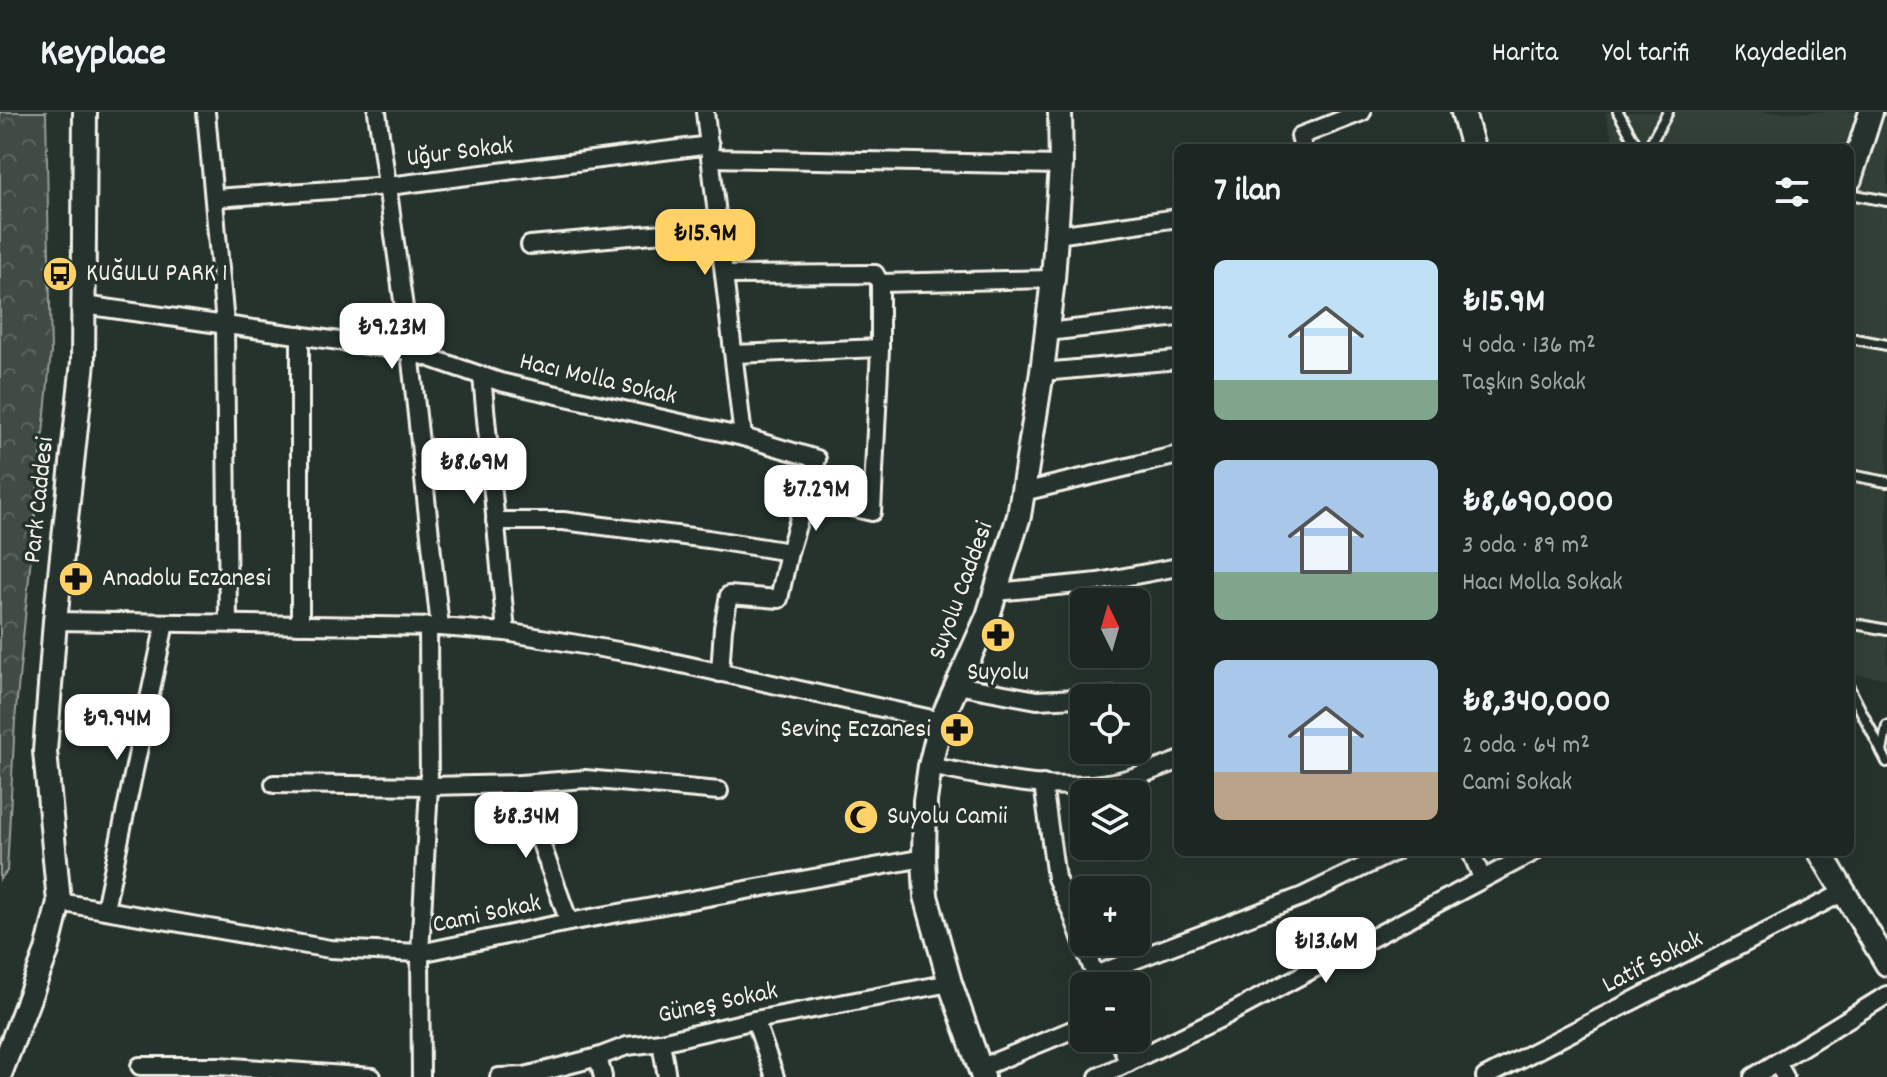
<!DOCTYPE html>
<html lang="tr">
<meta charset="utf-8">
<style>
body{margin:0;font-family:Dekko,sans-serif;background:#29322f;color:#f1f3f6;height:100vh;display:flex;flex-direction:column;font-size:30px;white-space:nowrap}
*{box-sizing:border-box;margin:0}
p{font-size:26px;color:#a0a5a5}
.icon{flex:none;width:44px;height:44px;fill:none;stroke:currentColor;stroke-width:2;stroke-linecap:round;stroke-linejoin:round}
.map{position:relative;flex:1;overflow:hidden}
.sheet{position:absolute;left:1174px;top:32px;width:680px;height:712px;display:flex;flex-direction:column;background:#1c2622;border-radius:12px;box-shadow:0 8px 32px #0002,0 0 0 2px #3a4340}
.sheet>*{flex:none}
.needle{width:52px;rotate:355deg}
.controls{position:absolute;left:1070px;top:476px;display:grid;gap:16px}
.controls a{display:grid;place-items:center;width:80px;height:80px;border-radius:12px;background:#1c2622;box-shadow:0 8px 32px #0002,0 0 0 2px #3a4340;font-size:40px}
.price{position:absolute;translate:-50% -68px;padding:0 18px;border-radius:16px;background:#fff;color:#222;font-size:26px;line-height:52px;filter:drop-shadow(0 2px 4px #0008)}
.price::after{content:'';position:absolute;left:50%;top:48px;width:24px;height:18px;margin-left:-12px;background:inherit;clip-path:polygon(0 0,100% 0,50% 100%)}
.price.active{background:#ffd166;color:#111}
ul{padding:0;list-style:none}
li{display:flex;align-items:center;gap:24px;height:200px;padding:0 40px}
li span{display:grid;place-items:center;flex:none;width:224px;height:160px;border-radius:12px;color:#555}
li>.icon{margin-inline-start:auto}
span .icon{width:96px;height:96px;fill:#fffc;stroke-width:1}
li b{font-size:34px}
h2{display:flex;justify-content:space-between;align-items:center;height:96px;padding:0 40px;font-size:34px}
header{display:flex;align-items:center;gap:48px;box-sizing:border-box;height:112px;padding:0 40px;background:#1c2622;border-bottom:2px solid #3a4340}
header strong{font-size:38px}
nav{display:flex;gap:44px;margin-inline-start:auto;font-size:28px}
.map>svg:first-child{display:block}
</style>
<header>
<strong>Keyplace</strong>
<nav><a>Harita</a><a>Yol tarifi</a><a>Kaydedilen</a></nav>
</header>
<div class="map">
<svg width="1887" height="965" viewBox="0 0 1887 965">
<defs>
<pattern id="forest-crowns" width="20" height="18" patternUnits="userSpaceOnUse" patternTransform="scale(2)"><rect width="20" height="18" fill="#414b45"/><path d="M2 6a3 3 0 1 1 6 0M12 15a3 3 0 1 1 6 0" fill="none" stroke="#5d6560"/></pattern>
</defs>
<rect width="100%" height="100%" fill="#26332d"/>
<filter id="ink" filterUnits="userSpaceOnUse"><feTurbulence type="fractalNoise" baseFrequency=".0125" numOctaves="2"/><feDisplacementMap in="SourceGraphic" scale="16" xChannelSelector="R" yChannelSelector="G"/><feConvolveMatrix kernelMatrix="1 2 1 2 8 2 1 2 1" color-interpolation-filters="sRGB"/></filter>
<g filter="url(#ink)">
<polygon fill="#333f39" points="1605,0 1887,0 1887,566 1850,562 1850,36 1615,36"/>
<polygon fill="url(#forest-crowns)" stroke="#9a9e96" stroke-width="2" points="0,0 46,0 51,240 15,608 7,759 0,767"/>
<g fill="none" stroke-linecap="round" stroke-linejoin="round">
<g stroke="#f4f1e8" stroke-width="14">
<g id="lane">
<polyline points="1618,0 1638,36"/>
<polyline points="1648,36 1668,0"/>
<polyline points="1850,82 1887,89"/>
<polyline points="1850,226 1887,233"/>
<polyline points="1850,363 1887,370"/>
<polyline points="1850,511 1887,518"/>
<polyline points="1850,577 1887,650"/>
<polyline points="1882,640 1887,614"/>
</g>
</g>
<g stroke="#f4f1e8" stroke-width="22">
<g id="street">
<polyline points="206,0 225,212 228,511"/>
<polyline points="377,0 410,239 440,515"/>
<polyline points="705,0 743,325"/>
<polyline points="1303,36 1300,24 1362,0"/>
<polyline points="710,46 1061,53"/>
<polyline points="215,86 389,74 710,33"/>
<polyline points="1056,123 1178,106"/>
<polyline points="530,133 719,116"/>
<polyline points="725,163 875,162 880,171 880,236 872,400 807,385"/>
<polyline points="880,171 1053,167"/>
<polyline points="84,193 410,239 500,270 743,325 817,347 789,440 779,487 729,483 723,516 720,561"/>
<polyline points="1047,220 1178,205"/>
<polyline points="300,223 300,513"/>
<polyline points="734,242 880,236"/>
<polyline points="1042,260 1178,248"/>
<polyline points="482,264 506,520"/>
<polyline points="1023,380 1178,343"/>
<polyline points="495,409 563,409 708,427 789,440"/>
<polyline points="996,480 1098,470 1178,455"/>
<polyline points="55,509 440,515 506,520 636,542 941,609"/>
<polyline points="957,573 1037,588 1118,584"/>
<path d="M 930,654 C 991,666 1057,682 1119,669 C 1139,664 1159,656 1178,649"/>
<polyline points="274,672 429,674 520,672 585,667 719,679"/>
<polyline points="520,672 569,810"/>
<polyline points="1043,672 1056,766 1071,799 1099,874"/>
<polyline points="1471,740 1482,766"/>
<polyline points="59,790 330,837 420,841 569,810 924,746"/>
<polyline points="105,797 165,511"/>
<polyline points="1095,863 1303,784 1394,740"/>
<polyline points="755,908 775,965"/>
<polyline points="1119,926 1128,951"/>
<polyline points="661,930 667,965"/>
<polyline points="598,945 603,965"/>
<polyline points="1777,951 1785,965"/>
<polyline points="140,954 220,954 372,965"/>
<polyline points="980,956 1084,913"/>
<polyline points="421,965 420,841 429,674 428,514"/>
<polyline points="499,965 525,964 598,945 627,934 661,930 755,908 950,871"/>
<polyline points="1098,965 1221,906 1534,740"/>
<polyline points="1485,965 1844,780"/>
<polyline points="1753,965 1887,883"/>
</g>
</g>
<g stroke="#f4f1e8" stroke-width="28">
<g id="secondary">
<polyline points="1463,0 1473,36"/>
<polyline points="1850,67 1871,0"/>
<polyline points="1820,740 1887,852"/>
<polyline points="0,962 47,839 59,790 45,639 55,509 83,250 85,0"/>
<polyline points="983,965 950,871 926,784 924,746 925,689 930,654 941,609 988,504 1019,404 1042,260 1053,167 1061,53 1060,0"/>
</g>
</g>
<use href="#lane" stroke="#26332d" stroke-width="8"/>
<use href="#street" stroke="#26332d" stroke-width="16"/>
<use href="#secondary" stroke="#26332d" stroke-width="22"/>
</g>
</g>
<defs>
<g id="bus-disc" transform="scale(1.8)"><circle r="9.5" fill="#ffd166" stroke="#26332d"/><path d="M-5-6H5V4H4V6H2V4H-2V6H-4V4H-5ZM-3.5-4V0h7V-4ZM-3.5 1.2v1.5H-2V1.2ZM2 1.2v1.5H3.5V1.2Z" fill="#111"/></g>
<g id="pharmacy-disc" transform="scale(1.8)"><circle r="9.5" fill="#ffd166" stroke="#26332d"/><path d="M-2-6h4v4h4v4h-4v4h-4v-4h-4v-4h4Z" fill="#111"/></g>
<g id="mosque-disc" transform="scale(1.8)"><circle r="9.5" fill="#ffd166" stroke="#26332d"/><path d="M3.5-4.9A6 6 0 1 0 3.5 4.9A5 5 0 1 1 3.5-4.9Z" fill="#111"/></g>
</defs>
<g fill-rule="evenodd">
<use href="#bus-disc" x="60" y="162"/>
<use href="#pharmacy-disc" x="76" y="467"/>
<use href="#pharmacy-disc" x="998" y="523"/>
<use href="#pharmacy-disc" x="957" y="618"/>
<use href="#mosque-disc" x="861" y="705"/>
</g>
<g text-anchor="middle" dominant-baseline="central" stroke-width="7" stroke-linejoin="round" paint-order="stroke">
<g font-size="26" fill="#f4f1e8" stroke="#26332d">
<text transform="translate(460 41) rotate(-7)">Uğur Sokak</text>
<text transform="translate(598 268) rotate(13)">Hacı Molla Sokak</text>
<text transform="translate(40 388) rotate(-84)">Park Caddesi</text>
<text transform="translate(962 479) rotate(-70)">Suyolu Caddesi</text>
<text transform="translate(487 803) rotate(-12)">Cami Sokak</text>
<text transform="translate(1653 851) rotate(-27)">Latif Sokak</text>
<text transform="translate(718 892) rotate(-12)">Güneş Sokak</text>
</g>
<g font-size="26" fill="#f4f1e8" stroke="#26332d" text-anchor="start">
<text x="86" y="162">KUĞULU PARK 1</text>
<text x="102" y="467">Anadolu Eczanesi</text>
<text x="998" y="561" text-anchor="middle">Suyolu</text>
<text x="931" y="618" text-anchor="end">Sevinç Eczanesi</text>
<text x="887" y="705">Suyolu Camii</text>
</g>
</g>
</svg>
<div class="controls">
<a><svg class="needle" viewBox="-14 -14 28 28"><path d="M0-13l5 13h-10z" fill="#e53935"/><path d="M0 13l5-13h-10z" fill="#a0a5a5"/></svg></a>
<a><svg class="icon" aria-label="locate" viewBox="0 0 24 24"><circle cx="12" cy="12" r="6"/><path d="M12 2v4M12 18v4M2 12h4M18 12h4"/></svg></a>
<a><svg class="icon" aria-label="layers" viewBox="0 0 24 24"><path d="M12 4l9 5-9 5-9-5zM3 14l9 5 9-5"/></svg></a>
<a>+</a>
<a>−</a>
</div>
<b class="price active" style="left:705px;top:165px">₺15.9M</b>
<b class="price" style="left:392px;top:259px">₺9.23M</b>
<b class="price" style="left:474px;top:394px">₺8.69M</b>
<b class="price" style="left:816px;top:421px">₺7.29M</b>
<b class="price" style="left:117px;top:650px">₺9.94M</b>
<b class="price" style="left:526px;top:748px">₺8.34M</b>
<b class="price" style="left:1326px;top:873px">₺13.6M</b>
<section class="sheet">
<h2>7 ilan<svg class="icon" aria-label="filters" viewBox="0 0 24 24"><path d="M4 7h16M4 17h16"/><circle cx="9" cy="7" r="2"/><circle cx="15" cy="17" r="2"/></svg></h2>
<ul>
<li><span style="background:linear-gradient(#bfe0f5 75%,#7fa58c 0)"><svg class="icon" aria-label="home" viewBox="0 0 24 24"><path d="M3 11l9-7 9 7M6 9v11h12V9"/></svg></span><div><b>₺15.9M</b><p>4 oda · 136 m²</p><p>Taşkın Sokak</p></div></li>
<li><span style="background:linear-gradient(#a9c7e8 70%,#7fa58c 0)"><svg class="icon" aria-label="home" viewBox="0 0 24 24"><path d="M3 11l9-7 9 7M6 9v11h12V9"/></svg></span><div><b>₺8,690,000</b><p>3 oda · 89 m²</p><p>Hacı Molla Sokak</p></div></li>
<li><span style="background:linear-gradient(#a9c7e8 70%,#b9a48a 0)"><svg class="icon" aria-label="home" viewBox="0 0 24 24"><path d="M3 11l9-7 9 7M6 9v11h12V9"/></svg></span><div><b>₺8,340,000</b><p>2 oda · 64 m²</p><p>Cami Sokak</p></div></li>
</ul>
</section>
</div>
